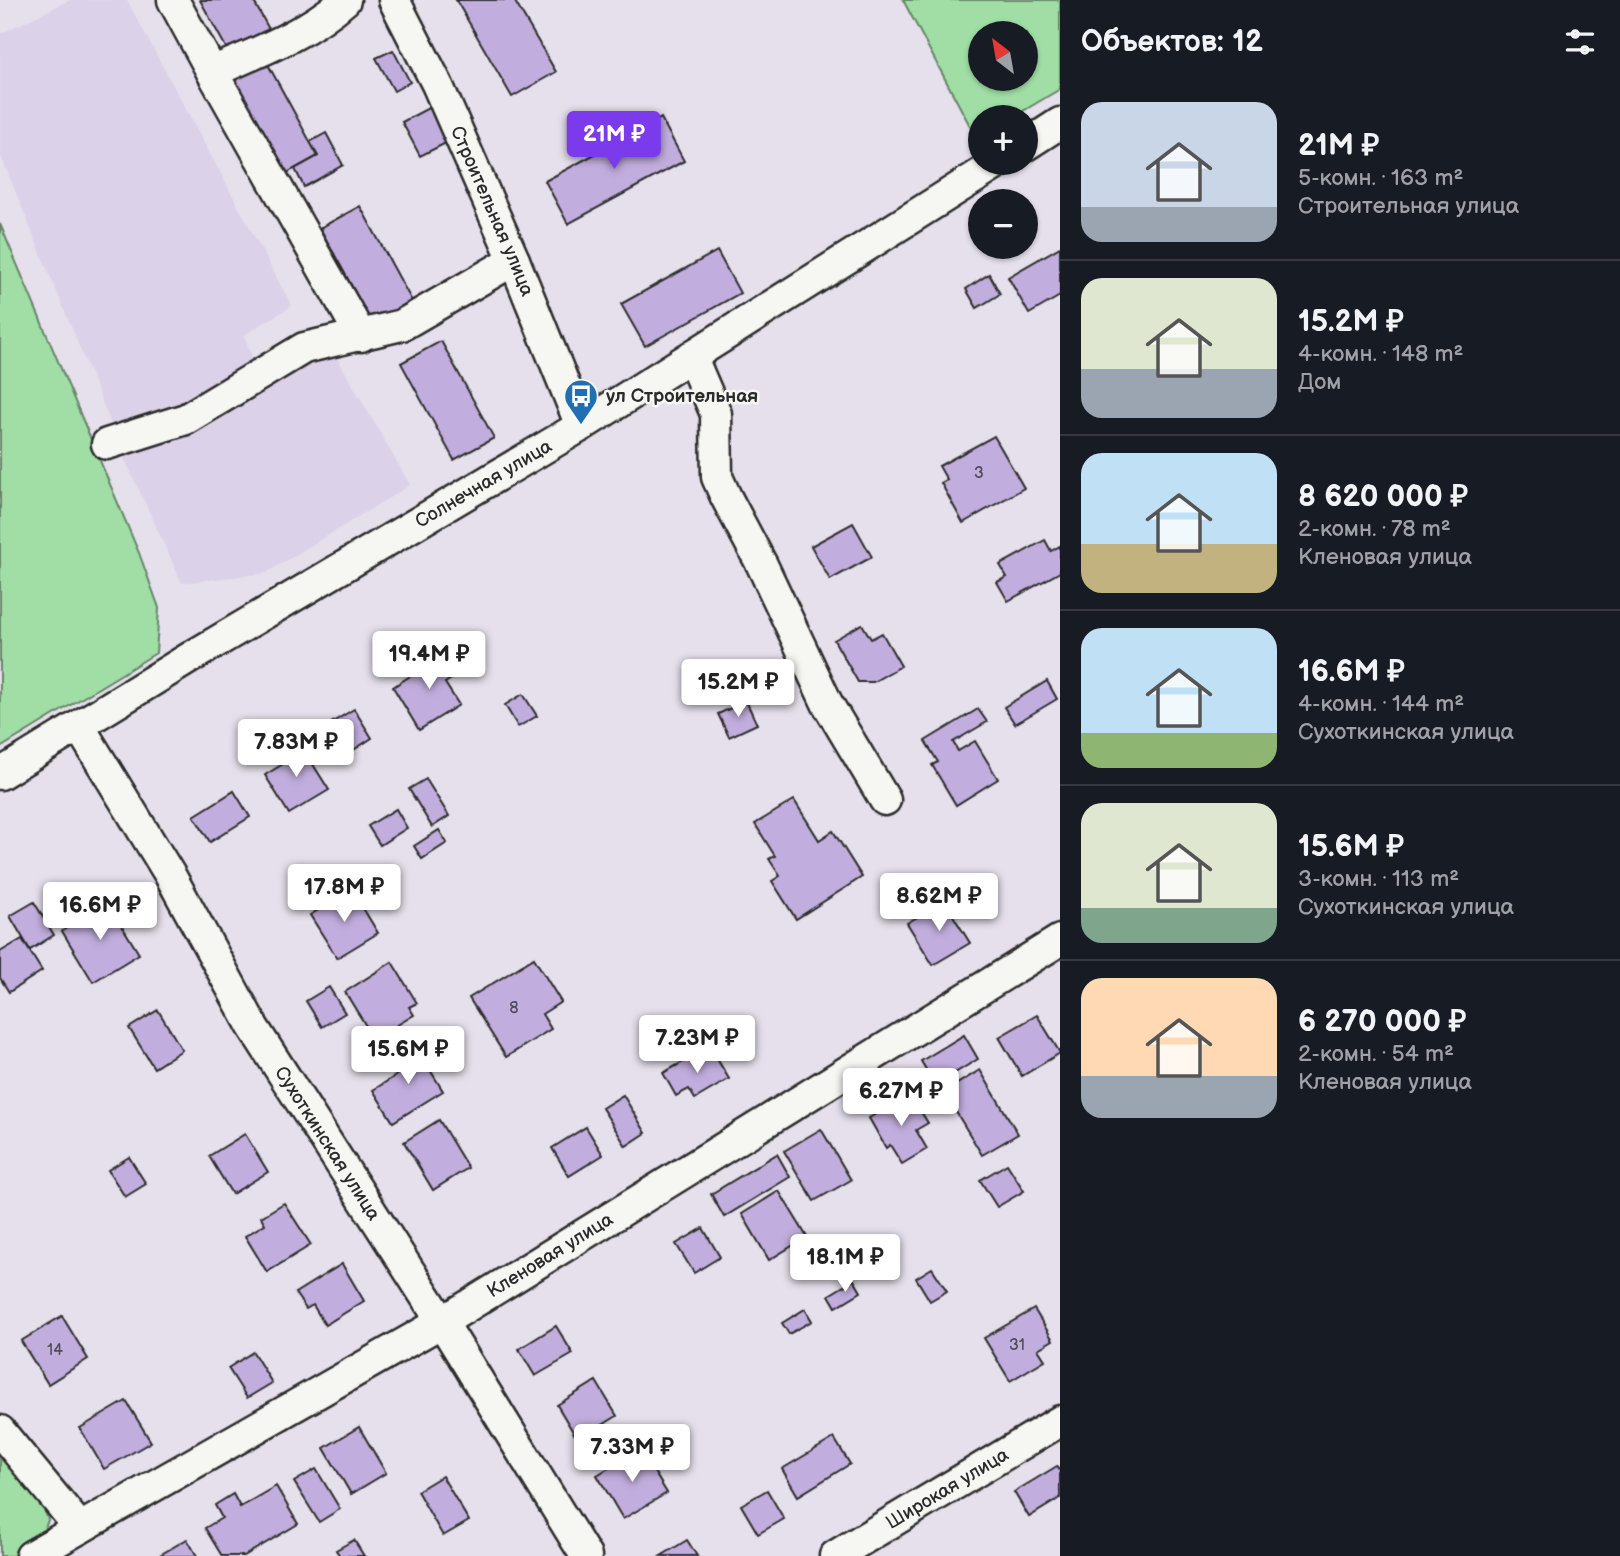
<!DOCTYPE html>
<html lang="ru">
<meta charset="utf-8">
<style>
body{margin:0;font-family:"Balsamiq Sans",sans-serif;background:#242831;color:#f1f3f6;height:100vh;display:flex;flex-direction:column;font-size:26px;white-space:nowrap}
*{box-sizing:border-box;margin:0}
p{font-size:23px;color:#9ea1a6}
.icon{flex:none;width:38px;height:38px;fill:none;stroke:currentColor;stroke-width:2;stroke-linecap:round;stroke-linejoin:round}
.map{position:relative;flex:1;overflow:hidden}
.sheet{display:flex;flex-direction:column;background:#171b24;width:560px}
.sheet>*{flex:none}
.needle{width:46px;rotate:329deg}
.fabs{position:absolute;left:968px;top:21px;display:grid;gap:14px}
.fabs a{display:grid;place-items:center;width:70px;height:70px;border-radius:50%;background:#171b24;box-shadow:0 2px 5px #0004;font-size:35px}
.price{position:absolute;translate:-50% -60px;padding:0 16px;border-radius:7px;background:#fff;color:#222;font-size:23px;line-height:46px;filter:drop-shadow(0 2px 4px #0008)}
.price::after{content:'';position:absolute;left:50%;top:42px;width:21px;height:16px;margin-left:-10px;background:inherit;clip-path:polygon(0 0,100% 0,50% 100%)}
.price.selected{background:#7c3aed;color:#fff}
ul{padding:0;list-style:none}
li{display:flex;align-items:center;gap:21px;height:175px;padding:0 21px}
li+li{border-top:2px solid #363941}
li span{display:grid;place-items:center;flex:none;width:196px;height:140px;border-radius:21px;color:#555}
li>.icon{margin-inline-start:auto}
span .icon{width:84px;height:84px;fill:#fffc;stroke-width:1}
li b{font-size:30px}
h2{display:flex;justify-content:space-between;align-items:center;height:84px;padding:0 21px;font-size:30px}
main{display:flex;flex:1;min-height:0}
.map>svg:first-child{display:block}
</style>
<main>
<div class="map">
<svg width="1060" height="1556" viewBox="0 0 1060 1556">
<rect width="100%" height="100%" fill="#e6e0ec"/>
<filter id="ink" filterUnits="userSpaceOnUse"><feTurbulence type="fractalNoise" baseFrequency=".0143" numOctaves="2"/><feDisplacementMap in="SourceGraphic" scale="14" xChannelSelector="R" yChannelSelector="G"/><feConvolveMatrix kernelMatrix="1 2 1 2 8 2 1 2 1" color-interpolation-filters="sRGB"/></filter>
<g filter="url(#ink)">
<g fill="#dbd1e8">
<polygon points="70,0 127,0 292,306 244,335 255,365 187,403 112,426 0,154 0,34"/>
<polygon points="333,351 410,485 266,573 182,583 122,453 198,428"/>
</g>
<g fill="#a0dea6" stroke="#668468" stroke-width="2" fill-rule="evenodd">
<path d="M 903,0 L 1060,0 L 1060,89 L 1013,117 L 980,117 L 980,137 L 977,139 ZM 980,33 L 1026,33 L 1026,79 L 980,79 Z"/>
<polygon points="0,224 139,553 159,608 156,653 0,748"/>
<polygon points="0,1455 41,1501 48,1520 42,1536 21,1556 0,1556"/>
</g>
<g fill="#c2aede" stroke="#2b2b2b" stroke-width="2">
<polygon points="200,0 253,0 270,31 229,53"/>
<polygon points="456,0 514,0 556,72 512,97"/>
<polygon points="393,50 410,82 394,91 376,58"/>
<polygon points="265,59 318,156 278,178 225,81"/>
<polygon points="430,107 448,142 420,156 402,122"/>
<polygon points="661,118 684,161 568,224 545,181"/>
<polygon points="326,133 343,165 304,187 295,169 318,156 310,142"/>
<polygon points="360,206 413,303 373,325 320,228"/>
<polygon points="1060,247 1060,296 1029,314 1008,277"/>
<polygon points="717,251 740,293 645,346 621,304"/>
<polygon points="989,274 1000,294 977,308 966,289"/>
<polygon points="441,341 494,438 454,460 401,363"/>
<polygon points="994,436 1024,488 963,523 941,483 947,480 939,466"/>
<polygon points="853,523 872,557 830,580 811,546"/>
<polygon points="1045,540 1051,551 1060,546 1060,572 1008,601 997,582 1007,577 1000,565"/>
<polygon points="862,624 871,639 882,633 901,666 873,682 858,682 834,640"/>
<polygon points="448,652 461,673 445,683 459,705 419,730 393,687"/>
<polygon points="1047,681 1057,699 1015,724 1004,707"/>
<polygon points="523,694 537,716 518,727 505,705"/>
<polygon points="746,701 757,724 729,737 718,714"/>
<polygon points="354,709 372,738 341,758 323,728"/>
<polygon points="978,709 987,722 953,742 958,751 975,741 998,779 956,805 932,765 938,762 925,741"/>
<polygon points="299,742 329,790 289,814 265,775 283,764 278,755"/>
<polygon points="426,779 449,816 432,827 409,789"/>
<polygon points="234,791 250,817 210,842 194,816"/>
<polygon points="794,800 819,840 833,831 862,877 796,919 772,881 780,876 769,859 775,856 755,824"/>
<polygon points="396,809 407,828 380,845 368,826"/>
<polygon points="439,830 447,843 422,859 414,846"/>
<polygon points="352,890 378,933 337,958 310,915"/>
<polygon points="944,901 970,943 933,965 907,923"/>
<polygon points="34,902 54,935 30,950 10,916"/>
<polygon points="108,903 139,954 93,982 62,931"/>
<polygon points="22,939 42,971 9,992 0,978 0,952"/>
<polygon points="534,958 561,1002 542,1014 551,1029 506,1057 469,998"/>
<polygon points="392,962 417,1003 409,1007 414,1015 374,1039 345,992"/>
<polygon points="329,987 345,1013 322,1027 306,1001"/>
<polygon points="158,1010 182,1050 154,1068 129,1028"/>
<polygon points="1037,1015 1060,1053 1022,1076 999,1037"/>
<polygon points="964,1035 978,1059 935,1085 921,1061"/>
<polygon points="416,1047 443,1091 393,1122 373,1090 397,1075 390,1064"/>
<polygon points="710,1047 729,1079 695,1099 689,1089 676,1096 663,1073"/>
<polygon points="980,1070 1018,1134 982,1155 944,1092"/>
<polygon points="910,1094 928,1123 916,1130 927,1149 902,1164 890,1145 886,1148 869,1118"/>
<polygon points="623,1095 646,1133 626,1146 602,1108"/>
<polygon points="439,1120 468,1168 433,1190 404,1142"/>
<polygon points="586,1127 603,1155 569,1176 552,1148"/>
<polygon points="821,1129 851,1180 814,1201 784,1151"/>
<polygon points="245,1134 268,1172 232,1194 209,1156"/>
<polygon points="777,1154 790,1177 724,1217 711,1194"/>
<polygon points="129,1157 146,1184 125,1197 108,1170"/>
<polygon points="1007,1164 1024,1191 997,1207 980,1180"/>
<polygon points="779,1191 807,1237 769,1260 742,1214"/>
<polygon points="284,1203 311,1245 267,1272 245,1236 265,1224 261,1217"/>
<polygon points="703,1228 720,1257 694,1273 676,1244"/>
<polygon points="342,1264 364,1301 325,1325 313,1305 306,1309 295,1293"/>
<polygon points="932,1268 947,1291 930,1301 916,1278"/>
<polygon points="854,1280 861,1292 836,1307 829,1295"/>
<polygon points="805,1309 812,1321 789,1334 782,1323"/>
<polygon points="1034,1309 1053,1340 1038,1349 1045,1360 1010,1381 984,1338"/>
<polygon points="62,1316 88,1359 48,1384 21,1341"/>
<polygon points="556,1326 573,1354 535,1376 519,1349"/>
<polygon points="253,1352 272,1383 247,1398 228,1368"/>
<polygon points="596,1381 617,1416 578,1440 557,1405"/>
<polygon points="126,1401 151,1442 104,1469 80,1428"/>
<polygon points="359,1427 386,1473 351,1494 324,1448"/>
<polygon points="834,1438 850,1464 798,1496 782,1469"/>
<polygon points="640,1449 667,1493 623,1519 597,1475"/>
<polygon points="1057,1466 1060,1471 1060,1498 1029,1517 1014,1492"/>
<polygon points="316,1469 340,1509 319,1522 294,1482"/>
<polygon points="442,1476 469,1521 443,1536 417,1491"/>
<polygon points="276,1486 298,1524 244,1556 222,1556 205,1528 222,1518 215,1505 233,1494 240,1507"/>
<polygon points="767,1490 784,1519 758,1534 741,1505"/>
<polygon points="187,1539 197,1556 161,1556 160,1555"/>
<polygon points="354,1540 364,1556 340,1556 336,1550"/>
<polygon points="687,1540 697,1556 661,1556"/>
</g>
<g fill="none" stroke-linecap="round" stroke-linejoin="round">
<g stroke="#2b2b2b" stroke-width="35">
<g id="minor">
<polyline points="173,0 212,72 361,336"/>
<path id="s1" d="M 394,0 L 437,84 L 514,260 L 581,426"/>
<path d="M 212,72 C 258,52 307,34 345,0"/>
<polyline points="1026,145 1060,123"/>
<polyline points="692,358 716,414 717,477 726,497 762,565 827,703 885,800"/>
<polyline points="107,444 186,419 304,348 402,325 514,260"/>
<path id="s2" d="M 79,726 L 170,875 L 253,1027 L 442,1322 L 586,1556"/>
<path id="s3" d="M 0,774 L 196,654 L 581,426 L 998,163"/>
<polyline points="0,1431 80,1528"/>
<path id="s4" d="M 31,1556 L 442,1322 L 1060,940"/>
<path id="s5" d="M 835,1556 L 1060,1421"/>
</g>
</g>
<use href="#minor" stroke="#f6f6f2" stroke-width="30"/>
</g>
</g>
<defs>
<g id="bus-pin" transform="scale(1.75)"><path d="M0 17L-7.5 6A9.5 9.5 0 1 1 7.5 6Z" fill="#1f6fb2" stroke="#f6f6f2"/><path d="M-5-6H5V4H4V6H2V4H-2V6H-4V4H-5ZM-3.5-4V0h7V-4ZM-3.5 1.2v1.5H-2V1.2ZM2 1.2v1.5H3.5V1.2Z" fill="#fff"/></g>
</defs>
<g fill-rule="evenodd">
<use href="#bus-pin" x="581" y="396"/>
</g>
<g text-anchor="middle" dominant-baseline="central" stroke-width="5" stroke-linejoin="round" paint-order="stroke">
<g font-size="16" fill="#514c58">
<text x="979" y="473">3</text>
<text x="514" y="1008">8</text>
<text x="1017" y="1345">31</text>
<text x="55" y="1350">14</text>
</g>
<g font-size="19" fill="#2b2b2b" stroke="#f6f6f2">
<text stroke="none"><textPath href="#s1" startOffset="233">Строительная улица</textPath></text>
<text stroke="none"><textPath href="#s3" startOffset="564">Солнечная улица</textPath></text>
<text stroke="none"><textPath href="#s2" startOffset="486">Сухоткинская улица</textPath></text>
<text stroke="none"><textPath href="#s4" startOffset="600">Кленовая улица</textPath></text>
<text stroke="none"><textPath href="#s5" startOffset="131">Широкая улица</textPath></text>
</g>
<g font-size="19" font-weight="bold" fill="#2b2b2b" stroke="#f6f6f2" text-anchor="start">
<text x="606" y="396">ул Строительная</text>
</g>
</g>
</svg>
<div class="fabs">
<a><svg class="needle" viewBox="-14 -14 28 28"><path d="M0-13l5 13h-10z" fill="#e53935"/><path d="M0 13l5-13h-10z" fill="#9ea1a6"/></svg></a>
<a>+</a>
<a>−</a>
</div>
<b class="price selected" style="left:614px;top:171px">21M ₽</b>
<b class="price" style="left:429px;top:691px">19.4M ₽</b>
<b class="price" style="left:738px;top:719px">15.2M ₽</b>
<b class="price" style="left:296px;top:779px">7.83M ₽</b>
<b class="price" style="left:344px;top:924px">17.8M ₽</b>
<b class="price" style="left:939px;top:933px">8.62M ₽</b>
<b class="price" style="left:100px;top:942px">16.6M ₽</b>
<b class="price" style="left:697px;top:1075px">7.23M ₽</b>
<b class="price" style="left:408px;top:1086px">15.6M ₽</b>
<b class="price" style="left:901px;top:1128px">6.27M ₽</b>
<b class="price" style="left:845px;top:1294px">18.1M ₽</b>
<b class="price" style="left:632px;top:1484px">7.33M ₽</b>
</div>
<section class="sheet">
<h2>Объектов: 12<svg class="icon" aria-label="filters" viewBox="0 0 24 24"><path d="M4 7h16M4 17h16"/><circle cx="9" cy="7" r="2"/><circle cx="15" cy="17" r="2"/></svg></h2>
<ul>
<li><span style="background:linear-gradient(#c9d6e8 75%,#9aa5b1 0)"><svg class="icon" aria-label="home" viewBox="0 0 24 24"><path d="M3 11l9-7 9 7M6 9v11h12V9"/></svg></span><div><b>21M ₽</b><p>5-комн. · 163 m²</p><p>Строительная улица</p></div></li>
<li><span style="background:linear-gradient(#dfe7d0 65%,#9aa5b1 0)"><svg class="icon" aria-label="home" viewBox="0 0 24 24"><path d="M3 11l9-7 9 7M6 9v11h12V9"/></svg></span><div><b>15.2M ₽</b><p>4-комн. · 148 m²</p><p>Дом</p></div></li>
<li><span style="background:linear-gradient(#bfe0f5 65%,#c2b280 0)"><svg class="icon" aria-label="home" viewBox="0 0 24 24"><path d="M3 11l9-7 9 7M6 9v11h12V9"/></svg></span><div><b>8 620 000 ₽</b><p>2-комн. · 78 m²</p><p>Кленовая улица</p></div></li>
<li><span style="background:linear-gradient(#bfe0f5 75%,#8fb573 0)"><svg class="icon" aria-label="home" viewBox="0 0 24 24"><path d="M3 11l9-7 9 7M6 9v11h12V9"/></svg></span><div><b>16.6M ₽</b><p>4-комн. · 144 m²</p><p>Сухоткинская улица</p></div></li>
<li><span style="background:linear-gradient(#dfe7d0 75%,#7fa58c 0)"><svg class="icon" aria-label="home" viewBox="0 0 24 24"><path d="M3 11l9-7 9 7M6 9v11h12V9"/></svg></span><div><b>15.6M ₽</b><p>3-комн. · 113 m²</p><p>Сухоткинская улица</p></div></li>
<li><span style="background:linear-gradient(#ffd9b3 70%,#9aa5b1 0)"><svg class="icon" aria-label="home" viewBox="0 0 24 24"><path d="M3 11l9-7 9 7M6 9v11h12V9"/></svg></span><div><b>6 270 000 ₽</b><p>2-комн. · 54 m²</p><p>Кленовая улица</p></div></li>
</ul>
</section>
</main>
